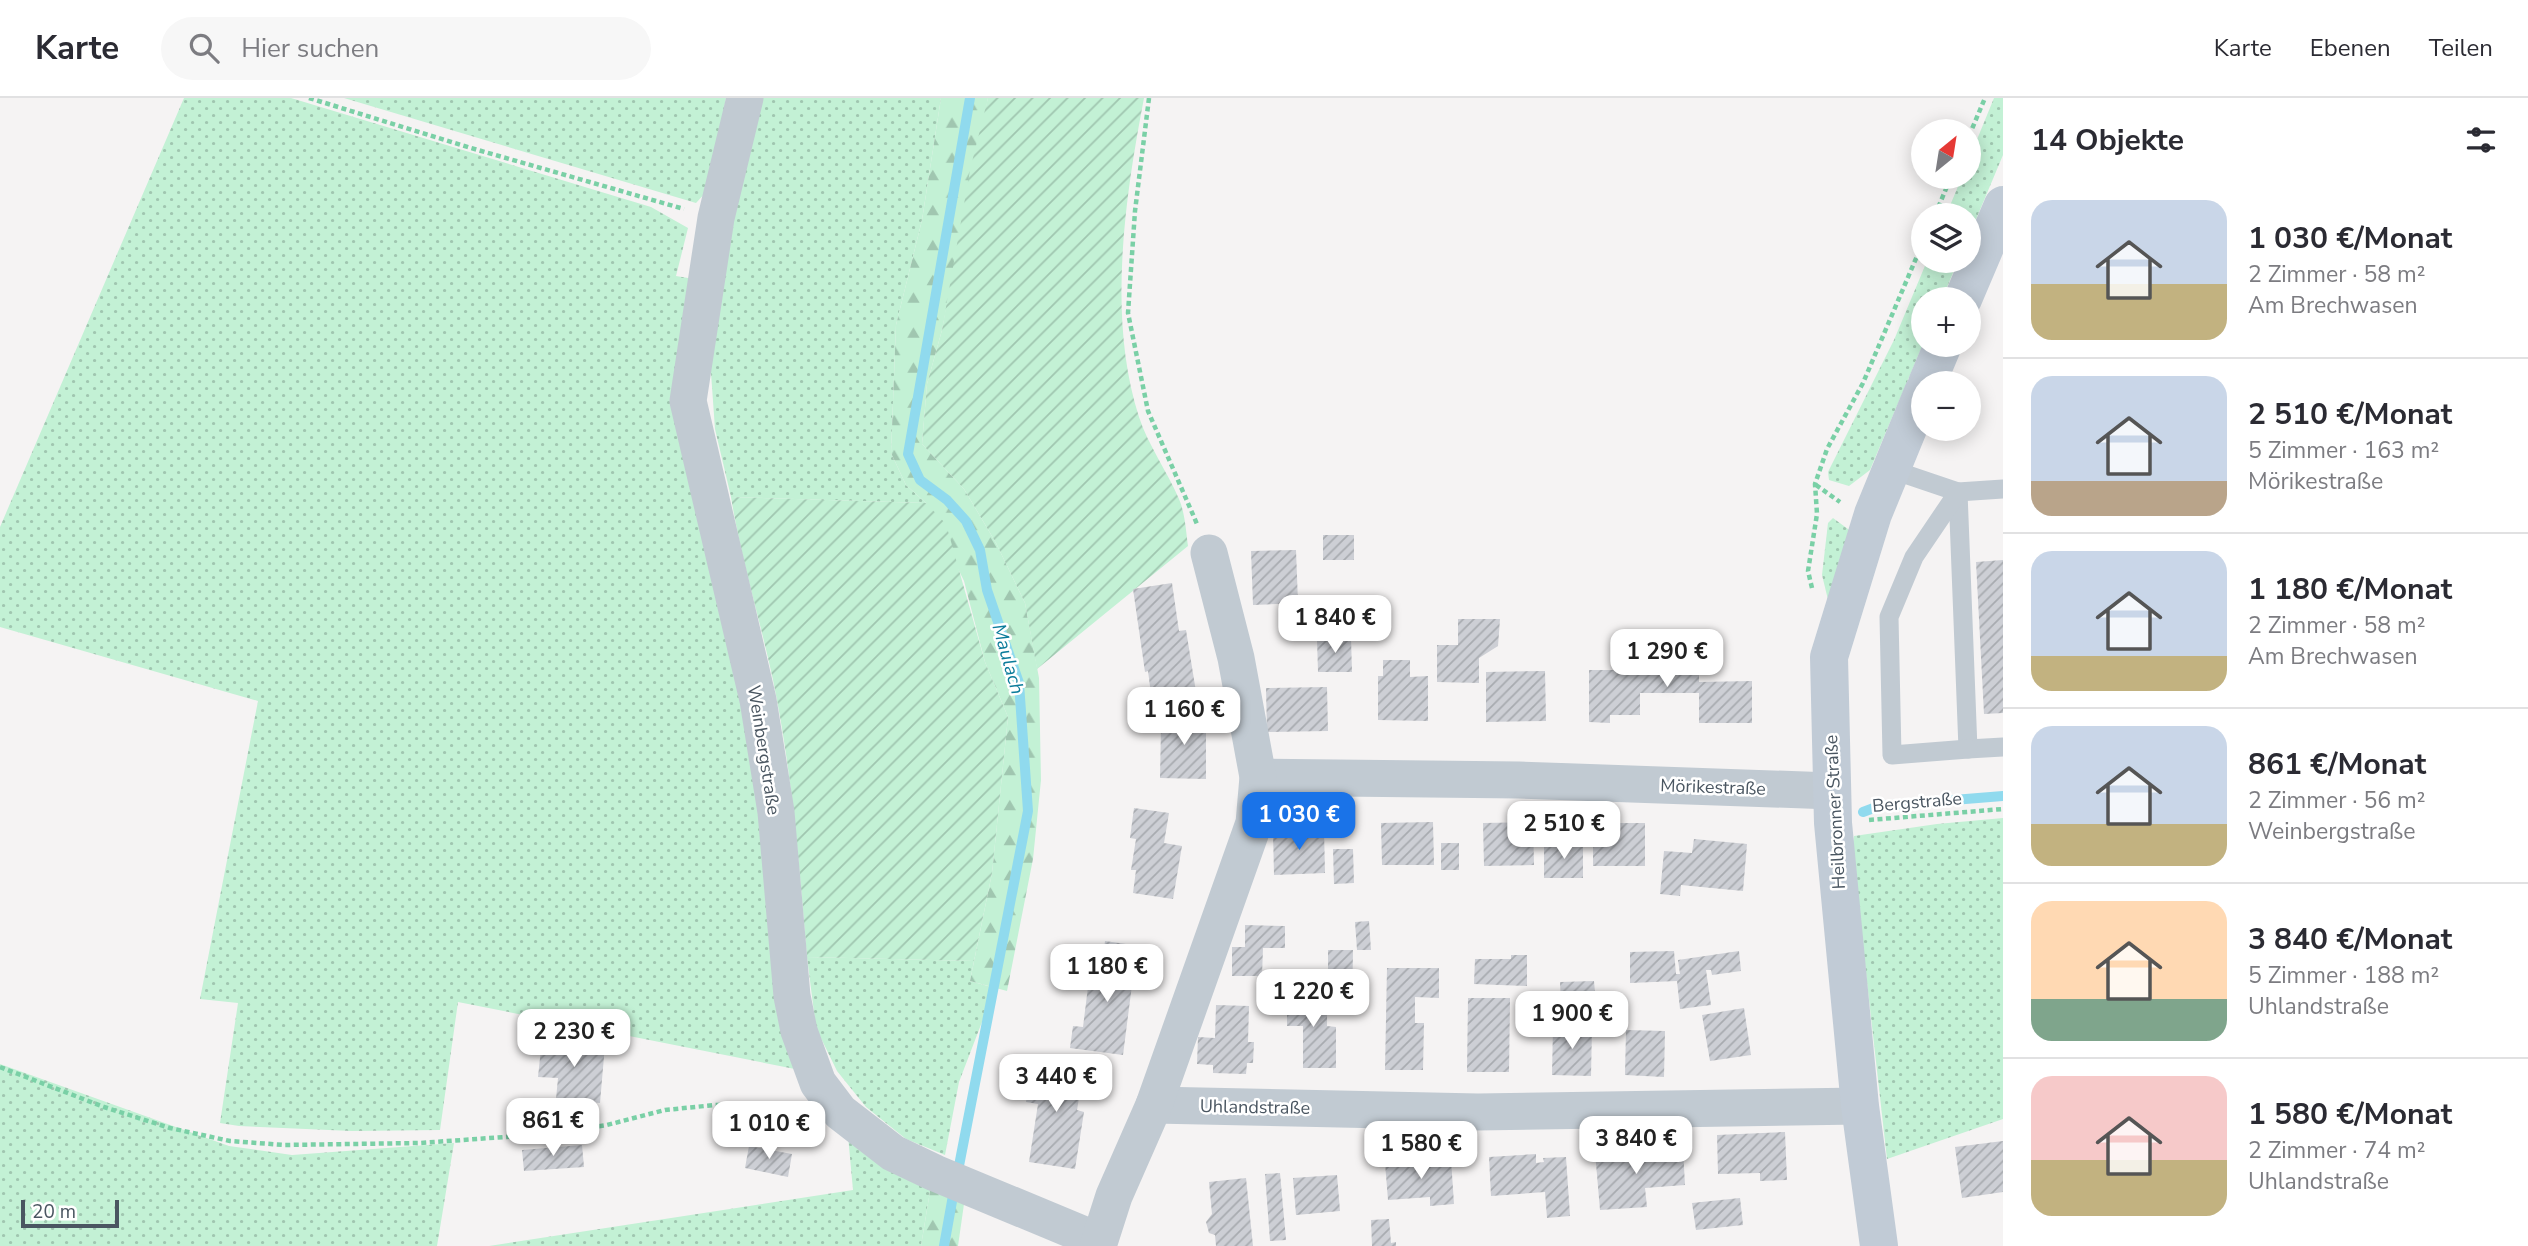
<!DOCTYPE html>
<html lang="de">
<meta charset="utf-8">
<style>
body{margin:0;font-family:"Nunito Sans",sans-serif;background:#f7f7f7;color:#2b2b33;height:100vh;display:flex;flex-direction:column;font-size:26px;white-space:nowrap}
*{box-sizing:border-box;margin:0}
p{font-size:23px;color:#7c7c81}
.icon{flex:none;width:38px;height:38px;fill:none;stroke:currentColor;stroke-width:2;stroke-linecap:round;stroke-linejoin:round}
.map{position:relative;flex:1;overflow:hidden}
.side{display:flex;flex-direction:column;background:#fff;width:525px}
.side>*{flex:none}
.needle{width:46px;rotate:30deg}
.buttons{position:absolute;left:1911px;top:21px;display:grid;gap:14px}
.buttons a{display:grid;place-items:center;width:70px;height:70px;border-radius:50%;background:#fff;box-shadow:0 4px 18px #0003;font-size:35px}
.scale{position:absolute;left:21px;bottom:18px;width:98px;box-sizing:border-box;padding-left:7px;border:4px solid #4a5661;border-top:0;font-size:19px;line-height:24px;white-space:nowrap;color:#4a5661;-webkit-text-stroke:5px #fff;paint-order:stroke}
.price{position:absolute;translate:-50% -60px;padding:0 16px;border-radius:14px;background:#fff;color:#222;font-size:23px;line-height:46px;filter:drop-shadow(0 2px 4px #0008)}
.price::after{content:'';position:absolute;left:50%;top:42px;width:21px;height:16px;margin-left:-10px;background:inherit;clip-path:polygon(0 0,100% 0,50% 100%)}
.price.active{background:#1a73e8;color:#fff}
ul{padding:0;list-style:none}
li{display:flex;align-items:center;gap:21px;height:175px;padding:0 28px}
li+li{border-top:2px solid #e1e1e2}
li span{display:grid;place-items:center;flex:none;width:196px;height:140px;border-radius:21px;color:#555}
li>.icon{margin-inline-start:auto}
span .icon{width:84px;height:84px;fill:#fffc;stroke-width:1}
li b{font-size:30px}
h2{display:flex;justify-content:space-between;align-items:center;height:84px;padding:0 28px;font-size:30px}
header{display:flex;align-items:center;gap:42px;box-sizing:border-box;height:98px;padding:0 35px;background:#fff;border-bottom:2px solid #e1e1e2}
header strong{font-size:33px}
nav{display:flex;gap:38px;margin-inline-start:auto;font-size:24px}
.search{width:490px;height:63px;background:#f7f7f7;display:flex;align-items:center;gap:18px;box-sizing:border-box;padding:0 24px;border-radius:38px;color:#7c7c81;font-size:26px}
main{display:flex;flex:1;min-height:0}
.map>svg:first-child{display:block}
</style>
<header>
<strong>Karte</strong>
<div class="search"><svg class="icon" aria-label="search" viewBox="0 0 24 24"><circle cx="10" cy="10" r="6"/><path d="M15 15l6 6"/></svg>Hier suchen</div>
<nav><a>Karte</a><a>Ebenen</a><a>Teilen</a></nav>
</header>
<main>
<div class="map">
<svg width="2003" height="1148" viewBox="0 0 2003 1148">
<defs>
<pattern id="grass-dots" width="8" height="8" patternUnits="userSpaceOnUse" patternTransform="scale(1.75)"><rect width="8" height="8" fill="#c3f1d5"/><path d="M2 2h.1M6 6h.1" fill="none" stroke="#a0c6b0" stroke-width="1.8" stroke-linecap="round"/></pattern>
<pattern id="forest-firs" width="22" height="20" patternUnits="userSpaceOnUse" patternTransform="scale(1.75)"><rect width="22" height="20" fill="#c3f1d5"/><path d="M5 1l3.5 6h-7zM16 11l3.5 6h-7z" fill="#a0c6b0"/></pattern>
<pattern id="garden-furrows" width="10" height="10" patternUnits="userSpaceOnUse" patternTransform="scale(1.75)"><rect width="10" height="10" fill="#c3f1d5"/><path d="M-1 1l2-2M0 10L10 0M9 11l2-2" fill="none" stroke="#a0c6b0"/></pattern>
<pattern id="building-hatch" width="6" height="6" patternUnits="userSpaceOnUse" patternTransform="scale(1.75)"><rect width="6" height="6" fill="#cdcfd5"/><path d="M-1 1l2-2M0 6l6-6M5 7l2-2" fill="none" stroke="#a8abb0"/></pattern>
</defs>
<rect width="100%" height="100%" fill="#f5f3f3"/>
<g fill="url(#grass-dots)">
<polygon points="184,0 291,0 651,109 688,130 676,178 694,181 692,193 737,560 810,974 458,904 440,1032 352,1033 239,1028 220,1025 238,905 200,901 258,603 0,529 0,429"/>
<polygon points="344,0 726,0 709,91 696,105"/>
<polygon points="751,0 941,0 922,122 896,227 891,355 906,387 926,405 731,399 715,331 710,261"/>
<polygon points="1994,0 2003,0 2003,57 1969,138 1969,117 1946,117 1962,79 1969,79 1969,61"/>
<polygon points="1927,163 1958,163 1942,201 1923,201 1923,246 1870,372 1849,388 1829,382 1828,374 1894,242"/>
<polygon points="1833,420 1852,434 1831,514 1822,477 1828,425"/>
<polygon points="2003,720 2003,1021 1887,1061 1852,751 1854,738 1937,726"/>
<polygon points="807,859 974,863 970,883 995,890 959,984 945,1057 906,1041 866,1009 837,973 816,930"/>
<polygon points="0,966 229,1048 292,1057 454,1045 437,1148 0,1148"/>
<polygon points="847,1027 932,1081 921,1148 489,1148 853,1092"/>
</g>
<g fill="url(#forest-firs)">
<polygon points="941,0 988,0 942,232 927,286 922,346 964,391 996,445 1025,505 1039,580 1041,682 1033,761 1007,893 970,883 992,775 1008,619 985,564 964,483 926,405 906,387 891,355 896,227 922,122"/>
<polygon points="932,1081 966,1092 958,1148 921,1148"/>
</g>
<g fill="url(#garden-furrows)">
<path d="M 988,0 L 1144,0 C 1125,99 1107,220 1139,319 C 1148,347 1167,373 1179,401 C 1185,415 1186,433 1188,448 L 1037,571 L 1025,505 L 996,445 L 964,391 L 922,346 L 927,286 L 942,232 L 970,72 Z"/>
<path d="M 731,399 L 926,405 L 946,426 L 985,564 L 1008,619 L 992,775 L 974,863 L 807,859 C 799,766 792,673 773,582 C 760,521 741,461 731,399 Z"/>
</g>
<g fill="none" stroke-linecap="round" stroke-linejoin="round">
<g stroke="#90daee" stroke-width="10">
<polyline points="1863,714 1879,708 2003,698"/>
<polyline points="957,1078 1028,713 1019,585 987,492 980,452 966,423 947,402 920,382 908,356 970,0"/>
<polyline points="944,1148 954,1092"/>
</g>
</g>
<g fill="url(#building-hatch)">
<rect x="1323" y="437" width="31" height="25"/>
<polygon points="1296,452 1298,505 1253,507 1251,453"/>
<polygon points="2003,462 2003,615 1984,616 1976,464"/>
<polygon points="1172,485 1179,533 1186,532 1197,600 1175,603 1174,592 1151,596 1148,573 1145,574 1133,491"/>
<polygon points="1458,521 1500,521 1498,548 1479,560 1479,585 1437,584 1437,547 1458,547"/>
<polygon points="1351,540 1352,574 1318,574 1317,541"/>
<polygon points="1640,546 1670,546 1670,560 1699,560 1699,584 1752,583 1752,625 1699,625 1699,595 1640,595 1640,617 1610,617 1610,625 1589,624 1589,572 1640,572"/>
<polygon points="1383,562 1410,562 1410,579 1428,578 1428,623 1378,622 1378,578 1383,578"/>
<polygon points="1545,573 1546,623 1486,624 1486,574"/>
<polygon points="1327,589 1328,633 1267,634 1266,590"/>
<polygon points="1173,610 1199,611 1199,629 1206,630 1206,681 1160,680 1161,629 1173,629"/>
<polygon points="1134,710 1169,715 1164,745 1182,748 1173,801 1133,795 1136,772 1131,772 1136,741 1130,740"/>
<polygon points="1433,724 1434,767 1382,767 1381,725"/>
<polygon points="1533,724 1534,767 1484,768 1483,725"/>
<rect x="1593" y="725" width="52" height="43"/>
<polygon points="1324,732 1325,775 1274,777 1273,733"/>
<polygon points="1694,741 1747,746 1743,793 1681,787 1680,798 1660,796 1664,753 1692,755"/>
<rect x="1441" y="745" width="18" height="27"/>
<rect x="1544" y="746" width="39" height="34"/>
<polygon points="1333,751 1353,751 1354,785 1334,786"/>
<polygon points="1369,823 1371,852 1357,852 1355,824"/>
<polygon points="1245,827 1285,828 1285,850 1263,850 1262,878 1232,878 1232,849 1245,849"/>
<polygon points="1105,843 1133,847 1128,886 1132,887 1123,957 1070,950 1073,928 1083,929 1089,881 1100,882"/>
<polygon points="1328,852 1353,852 1352,915 1333,915 1334,873 1328,872"/>
<polygon points="1674,853 1676,876 1680,876 1678,862 1739,853 1741,873 1712,877 1711,872 1706,872 1711,907 1680,911 1677,883 1630,885 1630,854"/>
<polygon points="1511,857 1527,857 1527,888 1474,886 1475,861 1511,861"/>
<polygon points="1387,870 1439,870 1439,900 1415,899 1415,925 1424,925 1423,972 1385,972"/>
<polygon points="1594,883 1596,906 1561,907 1560,884"/>
<polygon points="1287,895 1327,896 1327,928 1336,929 1336,970 1303,970 1303,928 1287,928"/>
<polygon points="1468,900 1510,900 1509,974 1467,974"/>
<polygon points="1216,907 1249,908 1248,944 1254,944 1253,965 1247,965 1246,976 1213,975 1213,967 1197,966 1198,939 1215,940"/>
<polygon points="1744,910 1751,957 1710,963 1702,917"/>
<polygon points="1553,928 1592,930 1591,978 1552,977"/>
<polygon points="1626,932 1665,933 1664,979 1625,977"/>
<polygon points="542,941 605,947 600,1005 556,1001 558,980 538,979"/>
<polygon points="1033,962 1084,970 1077,1012 1084,1014 1075,1071 1029,1064 1038,1006 1026,1004"/>
<polygon points="1785,1034 1787,1082 1760,1083 1760,1075 1718,1076 1717,1037"/>
<polygon points="2003,1043 2003,1094 1962,1100 1955,1049"/>
<polygon points="582,1047 584,1069 524,1073 522,1052"/>
<polygon points="749,1048 792,1056 788,1079 745,1070"/>
<polygon points="1643,1051 1643,1054 1683,1051 1685,1087 1645,1090 1647,1109 1600,1112 1595,1054"/>
<polygon points="1536,1056 1536,1065 1544,1064 1543,1060 1566,1059 1570,1118 1547,1120 1545,1094 1491,1098 1489,1059"/>
<polygon points="1451,1061 1454,1106 1430,1108 1430,1099 1388,1102 1385,1065"/>
<polygon points="1280,1075 1286,1142 1270,1143 1265,1076"/>
<polygon points="1337,1077 1340,1113 1296,1117 1293,1080"/>
<polygon points="1246,1080 1253,1148 1216,1148 1215,1137 1209,1135 1206,1124 1212,1116 1209,1084"/>
<polygon points="1740,1100 1743,1127 1696,1132 1692,1105"/>
<polygon points="1389,1121 1391,1145 1396,1144 1396,1148 1372,1148 1371,1122"/>
</g>
<g fill="none" stroke-linecap="round" stroke-linejoin="round">
<g stroke="#7ad0a6" stroke-width="4.5" stroke-dasharray="5 3.5" stroke-linecap="butt">
<polyline points="309,0 471,50 684,111"/>
<polyline points="1149,0 1135,113 1128,215 1148,313 1197,426"/>
<polyline points="1969,38 1985,0"/>
<polyline points="1935,117 1951,79"/>
<polyline points="1816,387 1840,404"/>
<polyline points="1812,490 1808,473 1817,416 1815,386 1827,351 1863,285 1923,144"/>
<polyline points="1869,722 2003,711"/>
<polyline points="0,969 104,1009 170,1030 230,1043 285,1047 420,1045 547,1036 607,1027 665,1012 715,1007 773,1006 794,1009"/>
</g>
<g stroke="#c1cad2" stroke-width="19">
<polyline points="1890,371 1958,394 1968,651 2003,649"/>
<polyline points="1968,651 1892,657 1889,519 1914,459 1958,394 2003,391"/>
</g>
<g stroke="#c1cad2" stroke-width="37">
<polyline points="745,0 716,120 688,303 758,602 776,714 792,898 799,933 818,985 840,1014 893,1055 935,1075 1099,1143"/>
<polyline points="1258,679 1519,682 1832,693"/>
<polyline points="1154,1007 1478,1014 1860,1008"/>
<polyline points="1098,1148 1114,1098 1154,1007 1254,725 1258,679 1236,560 1209,455"/>
</g>
<g stroke="#c1cbd6" stroke-width="38">
<polyline points="1963,201 2003,107"/>
<polyline points="1927,285 1943,247"/>
<polyline points="1879,1148 1860,1008 1833,725 1829,559 1873,416 1923,294"/>
</g>
</g>
<g text-anchor="middle" dominant-baseline="central" stroke-width="5" stroke-linejoin="round" paint-order="stroke">
<g font-size="18" fill="#4a5661" stroke="#fff">
<text transform="translate(764 652) rotate(81)">Weinbergstraße</text>
<text transform="translate(1713 689) rotate(2)">Mörikestraße</text>
<text transform="translate(1917 704) rotate(-5)">Bergstraße</text>
<text transform="translate(1835 714) rotate(-93)">Heilbronner Straße</text>
<text transform="translate(1255 1009) rotate(1)">Uhlandstraße</text>
</g>
<g font-size="19" font-style="italic" fill="#0c7c9b" stroke="#fff">
<text transform="translate(1008 561) rotate(74)">Maulach</text>
</g>
</g>
</svg>
<div class="buttons">
<a><svg class="needle" viewBox="-14 -14 28 28"><path d="M0-13l5 13h-10z" fill="#e53935"/><path d="M0 13l5-13h-10z" fill="#7c7c81"/></svg></a>
<a><svg class="icon" aria-label="layers" viewBox="0 0 24 24"><path d="M12 4l9 5-9 5-9-5zM3 14l9 5 9-5"/></svg></a>
<a>+</a>
<a>−</a>
</div>
<div class="scale">20 m</div>
<b class="price" style="left:1335px;top:557px">1 840 €</b>
<b class="price" style="left:1667px;top:591px">1 290 €</b>
<b class="price" style="left:1184px;top:649px">1 160 €</b>
<b class="price active" style="left:1299px;top:754px">1 030 €</b>
<b class="price" style="left:1564px;top:763px">2 510 €</b>
<b class="price" style="left:1107px;top:906px">1 180 €</b>
<b class="price" style="left:1313px;top:931px">1 220 €</b>
<b class="price" style="left:1572px;top:953px">1 900 €</b>
<b class="price" style="left:574px;top:971px">2 230 €</b>
<b class="price" style="left:1056px;top:1016px">3 440 €</b>
<b class="price" style="left:553px;top:1060px">861 €</b>
<b class="price" style="left:769px;top:1063px">1 010 €</b>
<b class="price" style="left:1636px;top:1078px">3 840 €</b>
<b class="price" style="left:1421px;top:1083px">1 580 €</b>
</div>
<section class="side">
<h2>14 Objekte<svg class="icon" aria-label="filters" viewBox="0 0 24 24"><path d="M4 7h16M4 17h16"/><circle cx="9" cy="7" r="2"/><circle cx="15" cy="17" r="2"/></svg></h2>
<ul>
<li><span style="background:linear-gradient(#c9d6e8 60%,#c2b280 0)"><svg class="icon" aria-label="home" viewBox="0 0 24 24"><path d="M3 11l9-7 9 7M6 9v11h12V9"/></svg></span><div><b>1 030 €/Monat</b><p>2 Zimmer · 58 m²</p><p>Am Brechwasen</p></div></li>
<li><span style="background:linear-gradient(#c9d6e8 75%,#b9a48a 0)"><svg class="icon" aria-label="home" viewBox="0 0 24 24"><path d="M3 11l9-7 9 7M6 9v11h12V9"/></svg></span><div><b>2 510 €/Monat</b><p>5 Zimmer · 163 m²</p><p>Mörikestraße</p></div></li>
<li><span style="background:linear-gradient(#c9d6e8 75%,#c2b280 0)"><svg class="icon" aria-label="home" viewBox="0 0 24 24"><path d="M3 11l9-7 9 7M6 9v11h12V9"/></svg></span><div><b>1 180 €/Monat</b><p>2 Zimmer · 58 m²</p><p>Am Brechwasen</p></div></li>
<li><span style="background:linear-gradient(#c9d6e8 70%,#c2b280 0)"><svg class="icon" aria-label="home" viewBox="0 0 24 24"><path d="M3 11l9-7 9 7M6 9v11h12V9"/></svg></span><div><b>861 €/Monat</b><p>2 Zimmer · 56 m²</p><p>Weinbergstraße</p></div></li>
<li><span style="background:linear-gradient(#ffd9b3 70%,#7fa58c 0)"><svg class="icon" aria-label="home" viewBox="0 0 24 24"><path d="M3 11l9-7 9 7M6 9v11h12V9"/></svg></span><div><b>3 840 €/Monat</b><p>5 Zimmer · 188 m²</p><p>Uhlandstraße</p></div></li>
<li><span style="background:linear-gradient(#f6c9c9 60%,#c2b280 0)"><svg class="icon" aria-label="home" viewBox="0 0 24 24"><path d="M3 11l9-7 9 7M6 9v11h12V9"/></svg></span><div><b>1 580 €/Monat</b><p>2 Zimmer · 74 m²</p><p>Uhlandstraße</p></div></li>
</ul>
</section>
</main>
